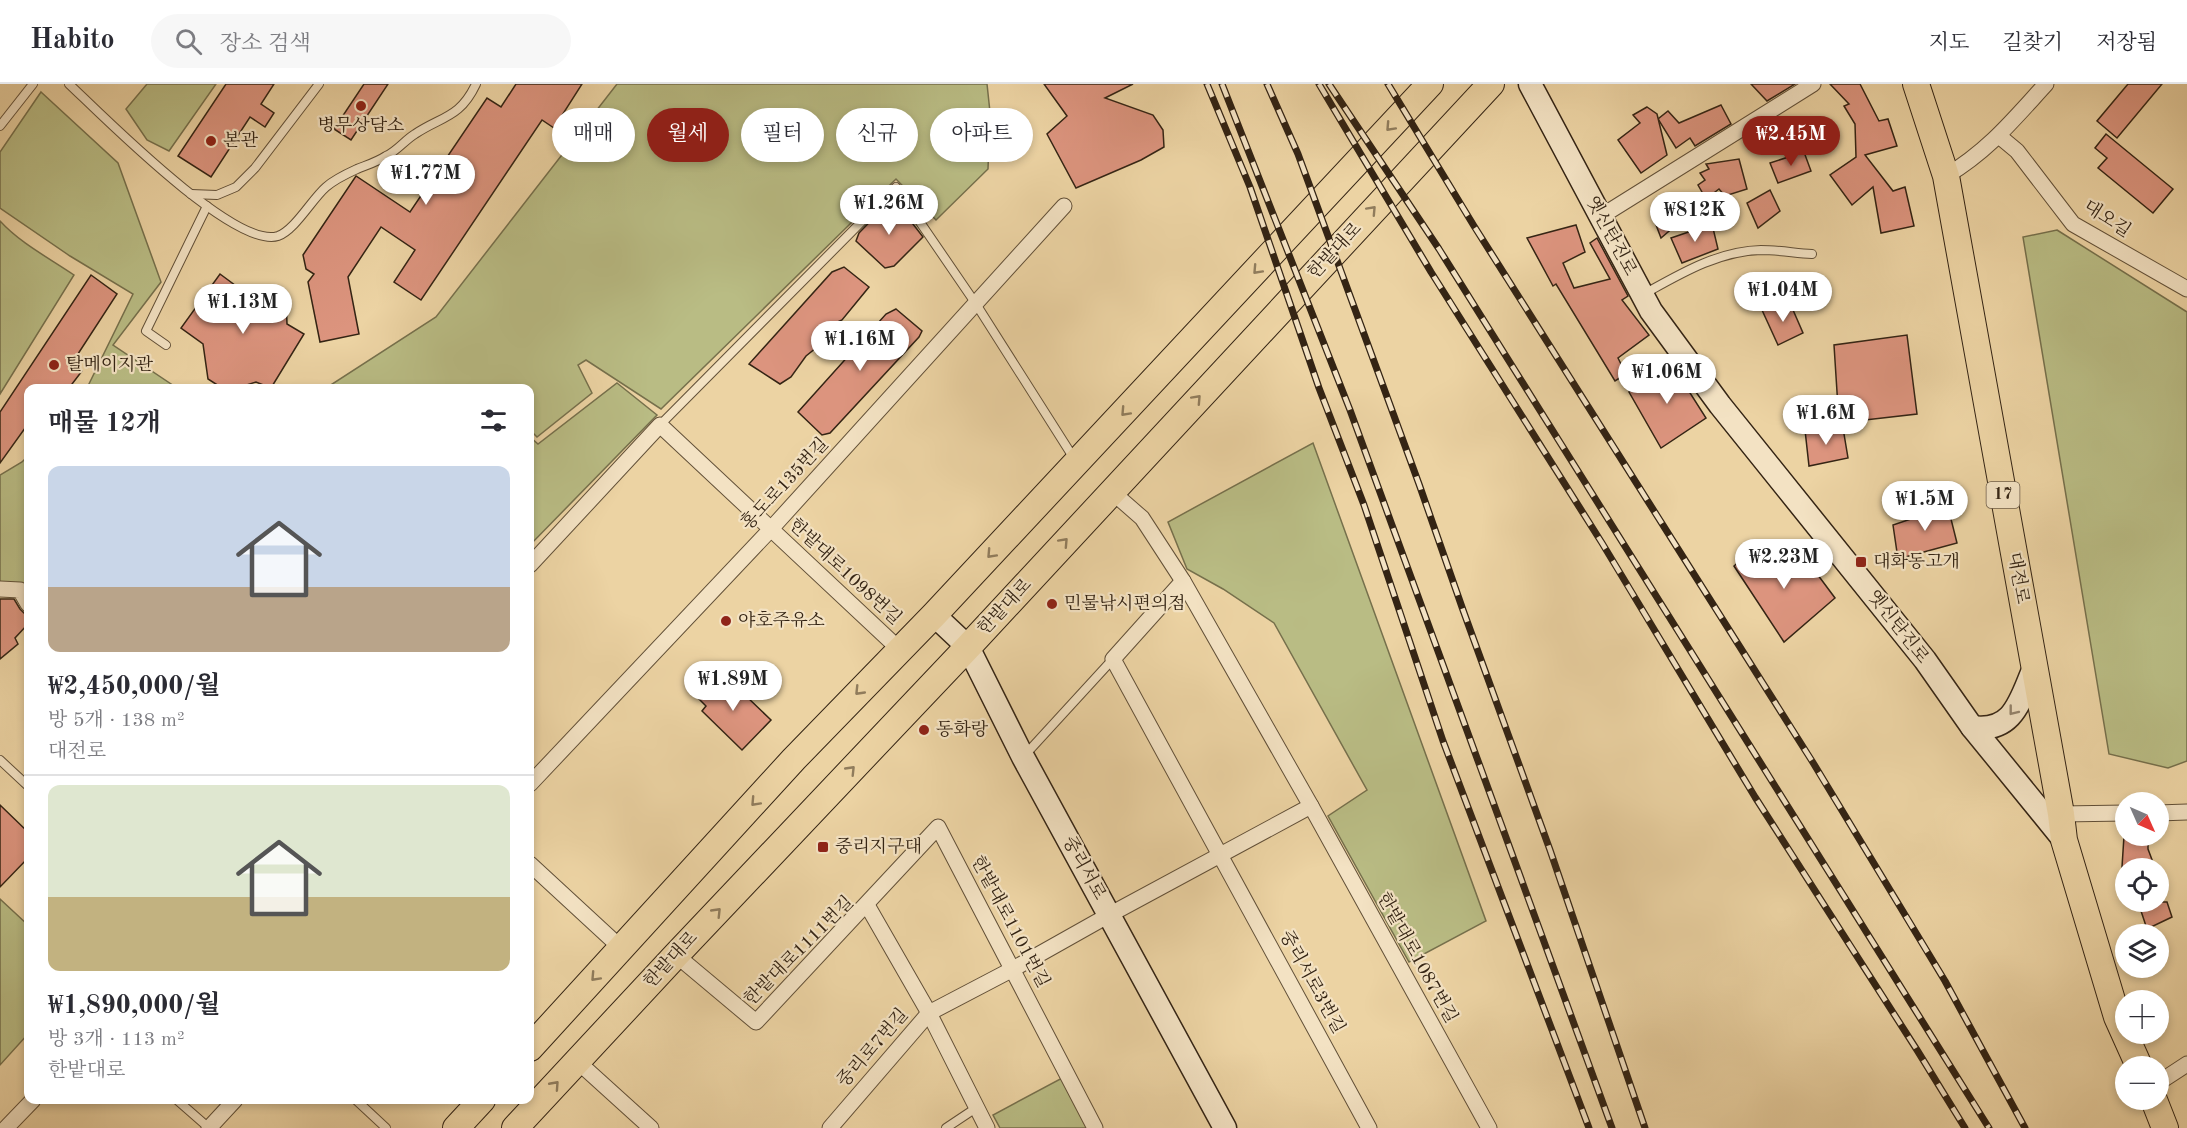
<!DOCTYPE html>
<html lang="ko">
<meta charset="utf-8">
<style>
body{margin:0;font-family:"Old Standard TT","Noto Serif KR",serif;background:#f7f7f7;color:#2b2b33;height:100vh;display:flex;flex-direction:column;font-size:22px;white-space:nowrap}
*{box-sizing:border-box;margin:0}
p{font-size:20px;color:#7c7c81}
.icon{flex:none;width:33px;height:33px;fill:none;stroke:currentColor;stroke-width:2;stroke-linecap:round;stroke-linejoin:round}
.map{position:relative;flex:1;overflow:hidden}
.details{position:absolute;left:24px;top:300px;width:510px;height:720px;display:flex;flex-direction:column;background:#fff;border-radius:12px;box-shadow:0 3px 9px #0003}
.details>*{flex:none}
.top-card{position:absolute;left:552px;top:24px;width:570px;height:54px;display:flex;gap:12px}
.needle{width:39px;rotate:135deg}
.tools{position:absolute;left:2115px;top:708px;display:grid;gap:12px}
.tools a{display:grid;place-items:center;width:54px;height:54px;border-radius:50%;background:#fff;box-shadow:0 3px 9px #0003;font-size:30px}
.price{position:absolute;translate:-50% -51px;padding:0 14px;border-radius:21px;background:#fff;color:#222;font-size:20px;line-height:39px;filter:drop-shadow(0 2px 3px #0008)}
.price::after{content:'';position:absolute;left:50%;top:36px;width:18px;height:14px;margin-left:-9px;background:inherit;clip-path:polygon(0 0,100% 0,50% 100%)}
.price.on{background:#8f2418;color:#fff}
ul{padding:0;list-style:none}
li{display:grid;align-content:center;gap:12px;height:318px;padding:0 24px}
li+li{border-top:2px solid #e1e1e2}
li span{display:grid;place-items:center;height:186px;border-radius:12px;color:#555}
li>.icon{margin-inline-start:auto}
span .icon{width:108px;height:108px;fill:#fffc;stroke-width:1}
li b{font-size:26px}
h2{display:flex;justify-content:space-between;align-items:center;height:72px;padding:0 24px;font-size:26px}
.tag{padding:0 21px;border-radius:27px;background:#fff;box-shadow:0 3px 9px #0003;font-size:21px;line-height:54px}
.tag.on{background:#8f2418;color:#fff}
header{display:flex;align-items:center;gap:36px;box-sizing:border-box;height:84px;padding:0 30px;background:#fff;border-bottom:2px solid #e1e1e2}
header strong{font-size:28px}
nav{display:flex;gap:33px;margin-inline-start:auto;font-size:21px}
.search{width:420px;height:54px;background:#f7f7f7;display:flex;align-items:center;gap:15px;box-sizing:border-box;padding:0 21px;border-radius:33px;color:#7c7c81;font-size:22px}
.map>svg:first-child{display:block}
</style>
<header>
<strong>Habito</strong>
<div class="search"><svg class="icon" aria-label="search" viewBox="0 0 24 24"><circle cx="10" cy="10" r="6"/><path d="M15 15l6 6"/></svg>장소 검색</div>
<nav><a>지도</a><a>길찾기</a><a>저장됨</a></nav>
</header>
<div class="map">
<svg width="2187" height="1044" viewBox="0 0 2187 1044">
<rect width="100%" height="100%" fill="#ecd3a3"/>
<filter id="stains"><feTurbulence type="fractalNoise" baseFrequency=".00333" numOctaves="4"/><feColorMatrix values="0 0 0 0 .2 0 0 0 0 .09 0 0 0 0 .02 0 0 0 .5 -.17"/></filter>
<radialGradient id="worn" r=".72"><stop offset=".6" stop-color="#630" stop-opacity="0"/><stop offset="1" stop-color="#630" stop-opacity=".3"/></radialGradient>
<g fill="#b9bc84" stroke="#76704c" stroke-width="1.5">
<polygon points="147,0 216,0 169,67 147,56 126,25"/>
<polygon points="617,0 987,0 990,28 988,85 936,136 896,95 661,325 586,276 578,281 592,309 537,353 530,346 530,304 326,304 436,233"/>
<polygon points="41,8 118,79 161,198 113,261 177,304 87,304 133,210 70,172 0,124 0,68"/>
<path d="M 0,137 C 20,159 49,174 74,191 L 0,310 Z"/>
<polygon points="2057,146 2187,228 2187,677 2168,684 2109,670 2023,153"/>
<polygon points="617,299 657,331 530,461 530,353 538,360"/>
<polygon points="1313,359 1486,837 1409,878 1328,732 1367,706 1274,539 1223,505 1187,485 1168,438"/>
<polygon points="28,372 28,508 0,504 0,391 22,378"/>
<polygon points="0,815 28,841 28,950 0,981"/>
<polygon points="1064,993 1090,1044 1000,1044 993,1031"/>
</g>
<g fill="#dc947e" stroke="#342414" stroke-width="1.5">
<polygon points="226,0 274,0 261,20 274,29 265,43 250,33 211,93 178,72"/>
<polygon points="364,0 388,0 351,56 334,45"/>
<polygon points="516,0 582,0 554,44 542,36 421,216 394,198 415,166 381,143 348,193 359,250 320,258 308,198 314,190 306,185 303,171 356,92 410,128 487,14 501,23"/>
<polygon points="1044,0 1133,0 1105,14 1153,31 1163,46 1164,63 1141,76 1076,104 1047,50 1067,32"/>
<polygon points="1751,0 1795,0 1767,17"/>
<polygon points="1830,0 1860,0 1879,37 1888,35 1897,62 1865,71 1893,107 1905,103 1914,142 1881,149 1873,103 1852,121 1830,91 1856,73 1855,40 1844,22 1849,20"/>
<polygon points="2128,0 2162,0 2117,54 2097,37"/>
<polygon points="1721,21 1731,40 1695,62 1690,54 1676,64 1658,35 1668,27 1679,39"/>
<polygon points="1647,23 1657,30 1667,71 1641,89 1618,56 1640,39 1633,31"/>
<polygon points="2106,50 2173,105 2153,129 2098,84 2107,74 2095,64"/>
<polygon points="1804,68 1811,87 1778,99 1770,79"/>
<polygon points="1739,75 1747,105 1725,112 1719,105 1706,115 1698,101 1705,96 1700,89 1709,85 1706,80"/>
<polygon points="1770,106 1780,127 1758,144 1747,119"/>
<polygon points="896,118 923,153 894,182 885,184 856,157 859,149 888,119"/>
<polygon points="1667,129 1682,136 1661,154 1653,133"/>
<polygon points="1712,140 1718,165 1682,179 1671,154"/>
<polygon points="1576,141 1585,168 1563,179 1574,204 1610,195 1590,159 1597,154 1628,212 1622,216 1649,251 1618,274 1626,290 1615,297 1556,200 1553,202 1527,154"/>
<polygon points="844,183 869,203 842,236 833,240 821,260 806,272 791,293 780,300 749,280 832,188"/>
<polygon points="220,190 243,207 278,206 286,212 287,240 304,250 271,304 256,298 237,304 222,304 208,295 203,260 181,244"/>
<polygon points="91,191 117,210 74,276 82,287 69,304 28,304 28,340 0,379 0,328"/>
<polygon points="1790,219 1803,249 1778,261 1762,226"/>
<polygon points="896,225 922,247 919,253 830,349 822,351 798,328 886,230"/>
<polygon points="1907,251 1917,330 1839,339 1834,261"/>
<polygon points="1671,279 1706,334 1661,364 1629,308"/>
<polygon points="1843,344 1848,374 1809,382 1805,346"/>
<polygon points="1947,419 1957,459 1898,475 1893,441 1917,433 1920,425"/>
<polygon points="1760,458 1786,488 1806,475 1835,514 1784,558 1734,482"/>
<polygon points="0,515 14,515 20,525 28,533 28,540 15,554 18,560 0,575"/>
<polygon points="722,589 771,636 742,666 702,627 706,622 698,614"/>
<polygon points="0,721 28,748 28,774 0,803"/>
<polygon points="2124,752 2148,752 2148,765 2154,781 2122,783"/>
<polygon points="2138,818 2167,818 2172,833 2147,845"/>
</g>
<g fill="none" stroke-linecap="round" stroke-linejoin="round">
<g stroke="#625038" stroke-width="10">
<g id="lane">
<path d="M 69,0 C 102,31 235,166 278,152 C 295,146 312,115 326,103 C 335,95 346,90 357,85 C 367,81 377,78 386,72 C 397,67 405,56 415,50 C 442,32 460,34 476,0"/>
<polyline points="0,42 33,0"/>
<polyline points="191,110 217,111 236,103 255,84 319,0"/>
<path d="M 1644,210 C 1680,190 1718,167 1761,166 C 1778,166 1795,169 1812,170"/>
<polyline points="166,261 146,247 207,122"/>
<polyline points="660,341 896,103 976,220 1075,376"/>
<polyline points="1025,671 1113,575"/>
<polyline points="0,676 28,702"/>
<polyline points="177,1016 209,1044"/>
<polyline points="356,1016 386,1044"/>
<polyline points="946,1044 976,1024"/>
</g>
</g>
<g stroke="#625038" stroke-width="17">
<g id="street">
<polyline points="1999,52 2017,67 2073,140 2187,205"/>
<path d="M 1946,92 C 1989,66 2013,36 2046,0"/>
<polyline points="1600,133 1813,0"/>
<polyline points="1111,407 1142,434 1183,497 1311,722 1489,1044"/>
<polyline points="530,481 660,341 899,565"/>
<polyline points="1183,497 1113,575 1369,1044"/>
<polyline points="0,505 20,506 28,520"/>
<polyline points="530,700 770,446 1064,122"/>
<polyline points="2158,729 2187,728"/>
<polyline points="2061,730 2126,729"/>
<polyline points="530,780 621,864"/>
<polyline points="867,821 929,929 987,1044"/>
<polyline points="676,871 756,938 938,743 1095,1044"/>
<polyline points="577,977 651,1044"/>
<polyline points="2158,999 2187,980"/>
<polyline points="6,1044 33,1016"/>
<polyline points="209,1044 235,1016"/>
<polyline points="830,1044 929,929 1013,885 1109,831 1311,722"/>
</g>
</g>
<g stroke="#342414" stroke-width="25">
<g id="secondary">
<polyline points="1530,0 1651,227 1720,321 1925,576 1972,643 2064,756"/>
<polyline points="934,531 968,563 1023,673 1225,1044"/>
<path d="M 1972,643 C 2014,649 2020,616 2034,584"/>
</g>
</g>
<g stroke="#342414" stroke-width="28">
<g id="primary">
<polyline points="1916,0 1946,92 2061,730 2064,756 2117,933 2139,982"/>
<polyline points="530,964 794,675 934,531 1430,0"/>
<polyline points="2154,1016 2165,1044"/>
<polyline points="456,1044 482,1016"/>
<polyline points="515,1044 676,871 968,563 1491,0"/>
</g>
</g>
<use href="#lane" stroke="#f3e2c3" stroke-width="8"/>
<use href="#street" stroke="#f3e2c3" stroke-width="15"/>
<use href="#secondary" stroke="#f3e2c3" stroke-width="22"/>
<use href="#primary" stroke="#ecd3a3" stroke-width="26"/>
<g stroke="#342414" stroke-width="7">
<g id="rail">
<polyline points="1207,0 1250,103 1319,304 1364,421 1443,657 1589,1044"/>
<polyline points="1222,0 1350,326 1612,1044"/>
<polyline points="1267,0 1298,70 1419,400 1463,526 1550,766 1645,1044"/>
<polyline points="1319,0 1431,188 1602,459 1755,713 1917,966 1965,1044"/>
<polyline points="1329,0 1439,165 1989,1044"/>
<polyline points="1388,0 1474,142 1812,677 1945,897 2025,1044"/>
</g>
</g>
<use href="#rail" stroke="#f3e2c3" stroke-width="4.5" stroke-dasharray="14" stroke-linecap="butt"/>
</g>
<defs><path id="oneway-chevron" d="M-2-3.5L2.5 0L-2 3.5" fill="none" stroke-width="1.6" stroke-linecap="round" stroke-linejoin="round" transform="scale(1.5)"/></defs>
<g stroke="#907c5c">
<use href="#oneway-chevron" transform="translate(1390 43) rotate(133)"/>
<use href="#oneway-chevron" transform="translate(1372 126) rotate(-47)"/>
<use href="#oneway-chevron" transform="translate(1257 186) rotate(133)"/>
<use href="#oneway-chevron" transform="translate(1197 315) rotate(-47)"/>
<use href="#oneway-chevron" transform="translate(1125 328) rotate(133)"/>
<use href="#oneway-chevron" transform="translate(1064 458) rotate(-47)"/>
<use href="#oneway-chevron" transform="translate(991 470) rotate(133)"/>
<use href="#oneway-chevron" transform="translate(859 607) rotate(134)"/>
<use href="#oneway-chevron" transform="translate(851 686) rotate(-46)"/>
<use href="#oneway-chevron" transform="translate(755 718) rotate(133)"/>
<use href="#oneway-chevron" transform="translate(717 828) rotate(-46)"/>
<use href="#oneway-chevron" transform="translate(595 893) rotate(133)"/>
<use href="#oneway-chevron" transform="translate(555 1001) rotate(-48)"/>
</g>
<use stroke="#94836c" href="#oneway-chevron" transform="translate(2013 627) rotate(128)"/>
<g fill="#8f2418" stroke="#f3e2c3" stroke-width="2">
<circle cx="361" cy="22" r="6"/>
<circle cx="211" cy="57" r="6"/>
<circle cx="54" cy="281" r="6"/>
<rect x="1855" y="472" width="12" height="12" rx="3"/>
<circle cx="1052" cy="520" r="6"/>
<circle cx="726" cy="537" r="6"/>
<circle cx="924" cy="646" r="6"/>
<rect x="817" y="757" width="12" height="12" rx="3"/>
</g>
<g text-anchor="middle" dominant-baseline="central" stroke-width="4.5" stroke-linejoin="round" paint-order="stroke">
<rect fill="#f3e2c3" stroke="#6d5d48" stroke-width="1.5" x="1986.5" y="398" width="33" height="26" rx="4.5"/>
<g font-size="16" font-weight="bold" fill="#342414">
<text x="2003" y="411">17</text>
</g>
<g font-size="18" fill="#342414" stroke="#f3e2c3" text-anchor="start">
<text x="361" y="42" text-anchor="middle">병무상담소</text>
<text x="223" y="57">본관</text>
<text x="66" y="281">탈메이지관</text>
<text x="1873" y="478">대화동고개</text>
<text x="1064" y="520">민물낚시편의점</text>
<text x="738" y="537">야호주유소</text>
<text x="936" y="646">동화랑</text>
<text x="835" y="763">중리지구대</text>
</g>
<g font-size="18" fill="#342414" stroke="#f3e2c3">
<text transform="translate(2107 135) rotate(33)">대오길</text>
<text transform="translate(1611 152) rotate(62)">옛신탄진로</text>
<text transform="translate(1335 167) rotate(-47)">한밭대로</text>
<text transform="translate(785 400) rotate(-47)">홍도로135번길</text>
<text transform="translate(845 488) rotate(43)">한밭대로1098번길</text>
<text transform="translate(2018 494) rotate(80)">대전로</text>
<text transform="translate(1005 523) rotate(-47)">한밭대로</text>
<text transform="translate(1898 543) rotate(52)">옛신탄진로</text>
<text transform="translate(1084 784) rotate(61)">중리서로</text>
<text transform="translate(1010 838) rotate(62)">한밭대로1101번길</text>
<text transform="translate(799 867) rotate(-45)">한밭대로1111번길</text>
<text transform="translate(1417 874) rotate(61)">한밭대로1087번길</text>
<text transform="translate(671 876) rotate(-47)">한밭대로</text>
<text transform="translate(1312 898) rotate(61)">중리서로3번길</text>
<text transform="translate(873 964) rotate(-49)">중리로7번길</text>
</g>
</g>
<rect width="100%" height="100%" filter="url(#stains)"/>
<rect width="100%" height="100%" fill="url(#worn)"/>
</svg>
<div class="tools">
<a><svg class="needle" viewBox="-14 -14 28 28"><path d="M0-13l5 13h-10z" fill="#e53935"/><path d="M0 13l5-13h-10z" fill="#7c7c81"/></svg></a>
<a><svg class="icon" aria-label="locate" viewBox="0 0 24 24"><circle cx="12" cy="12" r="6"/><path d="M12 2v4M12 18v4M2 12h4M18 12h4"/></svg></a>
<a><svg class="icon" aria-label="layers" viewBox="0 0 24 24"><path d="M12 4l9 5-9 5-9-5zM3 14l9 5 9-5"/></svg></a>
<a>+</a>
<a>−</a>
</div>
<b class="price on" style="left:1791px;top:83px">₩2.45M</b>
<b class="price" style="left:426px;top:122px">₩1.77M</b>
<b class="price" style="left:889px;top:152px">₩1.26M</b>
<b class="price" style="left:1695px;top:159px">₩812K</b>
<b class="price" style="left:1783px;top:239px">₩1.04M</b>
<b class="price" style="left:243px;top:251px">₩1.13M</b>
<b class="price" style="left:860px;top:288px">₩1.16M</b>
<b class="price" style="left:1667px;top:321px">₩1.06M</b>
<b class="price" style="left:1826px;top:362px">₩1.6M</b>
<b class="price" style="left:1925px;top:448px">₩1.5M</b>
<b class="price" style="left:1784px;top:506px">₩2.23M</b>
<b class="price" style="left:733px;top:628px">₩1.89M</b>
<div class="top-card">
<a class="tag">매매</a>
<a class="tag on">월세</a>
<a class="tag">필터</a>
<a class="tag">신규</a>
<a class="tag">아파트</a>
</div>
<section class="details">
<h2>매물 12개<svg class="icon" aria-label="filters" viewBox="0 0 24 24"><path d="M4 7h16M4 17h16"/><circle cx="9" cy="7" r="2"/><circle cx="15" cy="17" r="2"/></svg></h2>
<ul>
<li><span style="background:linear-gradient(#c9d6e8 65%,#b9a48a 0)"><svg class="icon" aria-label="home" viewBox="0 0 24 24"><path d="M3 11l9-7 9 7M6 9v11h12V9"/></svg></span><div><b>₩2,450,000/월</b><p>방 5개 · 138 m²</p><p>대전로</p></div></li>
<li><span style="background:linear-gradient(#dfe7d0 60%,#c2b280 0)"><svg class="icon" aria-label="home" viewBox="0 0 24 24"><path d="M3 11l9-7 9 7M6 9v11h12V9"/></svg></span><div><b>₩1,890,000/월</b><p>방 3개 · 113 m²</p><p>한밭대로</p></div></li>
</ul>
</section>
</div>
